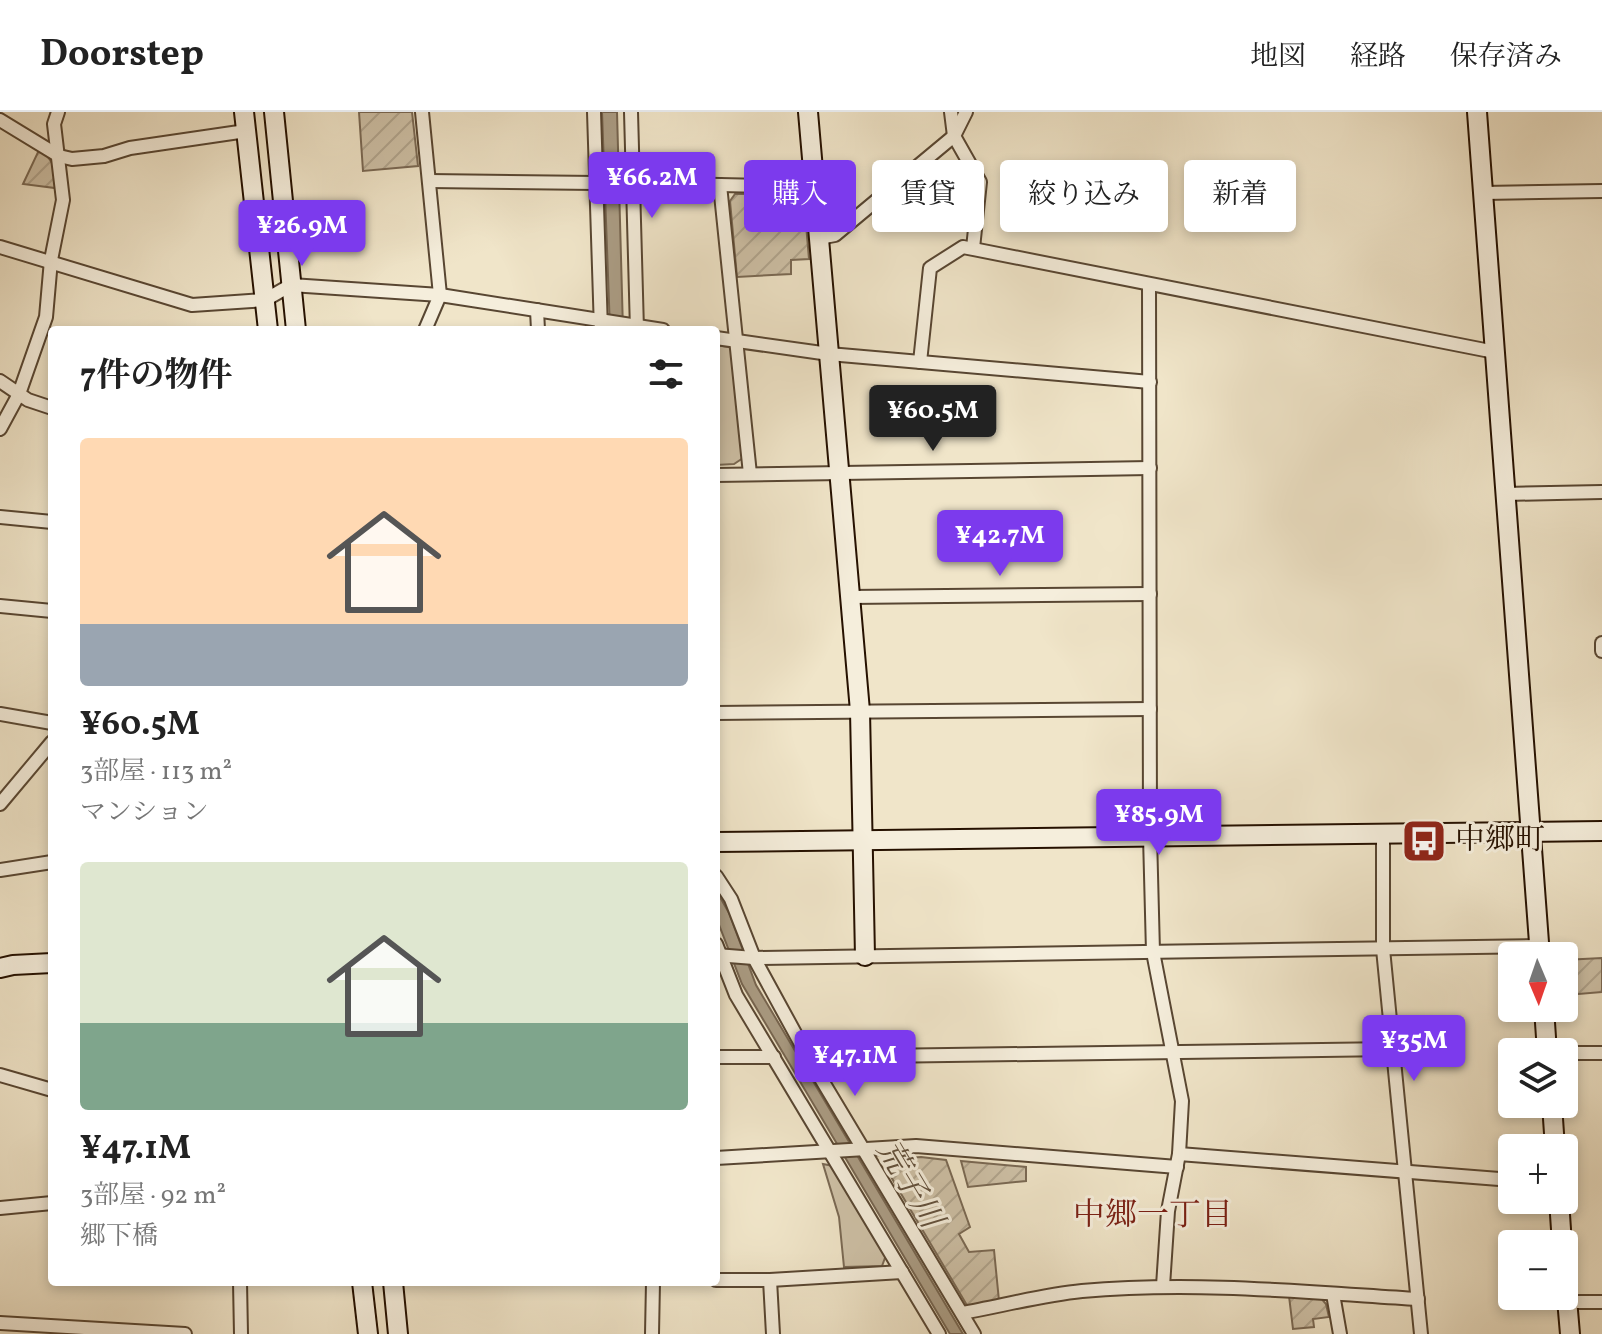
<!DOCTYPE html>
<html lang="ja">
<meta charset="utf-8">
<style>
body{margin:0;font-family:Vollkorn,"Noto Serif JP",serif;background:#f6f6f6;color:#222;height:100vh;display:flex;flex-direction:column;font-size:30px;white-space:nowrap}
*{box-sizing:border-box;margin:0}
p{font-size:26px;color:#767676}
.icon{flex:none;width:44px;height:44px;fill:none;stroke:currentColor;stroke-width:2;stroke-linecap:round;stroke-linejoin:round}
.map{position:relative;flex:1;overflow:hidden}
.side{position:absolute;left:48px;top:214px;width:672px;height:960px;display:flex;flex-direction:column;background:#fff;border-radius:8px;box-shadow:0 4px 12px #0003}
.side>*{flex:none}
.top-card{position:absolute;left:744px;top:48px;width:738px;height:72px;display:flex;gap:16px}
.needle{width:52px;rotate:178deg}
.fabs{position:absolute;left:1498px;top:830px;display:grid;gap:16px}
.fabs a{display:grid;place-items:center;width:80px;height:80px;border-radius:8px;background:#fff;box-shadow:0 4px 12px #0003;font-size:40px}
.price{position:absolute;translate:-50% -68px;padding:0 18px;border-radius:8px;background:#7c3aed;color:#fff;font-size:26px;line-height:52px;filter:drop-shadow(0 2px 4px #0008)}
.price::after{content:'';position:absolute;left:50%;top:48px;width:24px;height:18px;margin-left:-12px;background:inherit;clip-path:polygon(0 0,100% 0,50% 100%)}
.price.on{background:#222;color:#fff}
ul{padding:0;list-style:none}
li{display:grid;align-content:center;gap:16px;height:424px;padding:0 32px}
li span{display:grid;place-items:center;height:248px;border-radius:8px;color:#555}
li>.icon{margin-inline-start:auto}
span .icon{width:144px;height:144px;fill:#fffc;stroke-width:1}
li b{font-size:34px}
h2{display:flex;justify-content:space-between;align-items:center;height:96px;padding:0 32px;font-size:34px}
.tag{padding:0 28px;border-radius:8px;background:#fff;box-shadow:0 4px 12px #0003;font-size:28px;line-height:72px}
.tag.on{background:#7c3aed;color:#fff}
header{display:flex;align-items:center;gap:48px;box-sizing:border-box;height:112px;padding:0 40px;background:#fff;border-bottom:2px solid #e0e0e0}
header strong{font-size:38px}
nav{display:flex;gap:44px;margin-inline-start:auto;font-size:28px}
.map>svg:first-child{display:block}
</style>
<header>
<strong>Doorstep</strong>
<nav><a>地図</a><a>経路</a><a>保存済み</a></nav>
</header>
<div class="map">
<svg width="1602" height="1222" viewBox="0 0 1602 1222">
<defs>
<pattern id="garden-furrows" width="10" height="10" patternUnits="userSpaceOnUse" patternTransform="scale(2)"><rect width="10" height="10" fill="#cec1a7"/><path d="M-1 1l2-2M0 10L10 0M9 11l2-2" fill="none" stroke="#b1a58e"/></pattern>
</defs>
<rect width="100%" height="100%" fill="#f0e5c9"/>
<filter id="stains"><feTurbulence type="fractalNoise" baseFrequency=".0025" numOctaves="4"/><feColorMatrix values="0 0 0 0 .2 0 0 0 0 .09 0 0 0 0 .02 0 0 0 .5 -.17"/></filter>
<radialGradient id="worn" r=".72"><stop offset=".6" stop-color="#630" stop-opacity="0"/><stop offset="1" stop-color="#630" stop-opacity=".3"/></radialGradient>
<g fill="#cec1a7" stroke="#7a6954" stroke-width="2">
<polygon points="716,233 729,235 735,243 743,346 734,352 716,353"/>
<polygon points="823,1052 833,1054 886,1143 882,1154 844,1155 839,1105"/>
</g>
<g fill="url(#garden-furrows)" stroke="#7a6954" stroke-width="2">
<polygon points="359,0 412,0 418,54 363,59"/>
<path d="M 39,38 C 55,46 55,60 55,76 L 23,72 Z"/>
<polygon points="735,82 798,82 804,89 809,147 791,148 791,162 737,165 730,89"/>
<polygon points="1602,846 1602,880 1567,883 1564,848"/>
<polygon points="921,1045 946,1048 970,1115 959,1122 969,1140 994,1138 999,1189 968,1195 887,1058 890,1047"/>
<polygon points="961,1049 1026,1055 1026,1069 968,1075"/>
<polygon points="1289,1184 1320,1185 1326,1192 1329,1205 1313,1207 1314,1215 1293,1217"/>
</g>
<g fill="#ab9d85" stroke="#766550" stroke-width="2">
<polygon points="602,0 617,0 623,218 610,218"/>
<polygon points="716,778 729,801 756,873 963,1222 950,1222 742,872 716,805"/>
</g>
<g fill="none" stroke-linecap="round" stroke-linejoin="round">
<g stroke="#584632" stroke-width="16">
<g id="street">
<polyline points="422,0 440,183 425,218"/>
<polyline points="594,0 601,218"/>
<polyline points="631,0 637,218"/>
<polyline points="951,0 954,24 980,70 973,136"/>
<polyline points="0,8 59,44 72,47 104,44 130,36 246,19"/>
<polyline points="429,69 596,71"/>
<polyline points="633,71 815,75"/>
<polyline points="720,73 750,362"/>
<polyline points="1484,81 1602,79"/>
<polyline points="819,126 835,123 954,24 966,0"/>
<polyline points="0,135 192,193 265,188 291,173 440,183 663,218"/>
<polyline points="1149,173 1150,724 1153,840 1182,989 1179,1042 1168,1099 1163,1174"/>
<polyline points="537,198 538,218"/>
<polyline points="716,226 829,242 1150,270"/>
<polyline points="920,250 930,156 963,135 1495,240"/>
<polyline points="0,269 28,288 52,296"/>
<polyline points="0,317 19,282 46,205 51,148 63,88 54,12 58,0"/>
<polyline points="716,363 1150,356"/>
<polyline points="1506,382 1602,380"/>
<polyline points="0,405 52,410"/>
<polyline points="850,485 1150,482"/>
<polyline points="0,494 52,499"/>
<polyline points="1602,531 1602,539"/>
<polyline points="716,601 1150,597"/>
<polyline points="0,602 52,611"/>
<polyline points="0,692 52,630"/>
<polyline points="1383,721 1383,837 1421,1222"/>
<polyline points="0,758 52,750"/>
<polyline points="716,764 731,787 754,846 808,945 974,1222"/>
<polyline points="716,832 736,883 939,1222"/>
<polyline points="716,843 754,846 1539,834"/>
<polyline points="1564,941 1602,941"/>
<polyline points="716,945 774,945"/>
<polyline points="808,945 1392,937"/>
<polyline points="0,963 52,978"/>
<polyline points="1179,1042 1512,1068"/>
<polyline points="716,1046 916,1034 1177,1055"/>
<polyline points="0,1096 52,1091"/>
<polyline points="716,1168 770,1168 902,1160"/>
<polyline points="770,1168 773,1222"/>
<polyline points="240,1170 241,1222"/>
<polyline points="1333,1182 1340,1222"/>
<polyline points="1567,1190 1602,1190"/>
<path d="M 962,1201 C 1001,1194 1042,1183 1082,1179 C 1194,1169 1306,1180 1418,1187"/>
<polyline points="0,1211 185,1222"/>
<polyline points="652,1222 653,1170"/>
</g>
</g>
<g stroke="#261100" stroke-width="22">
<g id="secondary">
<polyline points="244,0 268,218"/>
<polyline points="274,0 296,218"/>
<polyline points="808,0 860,599 865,844"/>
<polyline points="1477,0 1540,844"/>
<polyline points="716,730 1602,719"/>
<polyline points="0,856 13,853 52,851"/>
<polyline points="1544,896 1547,940"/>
<polyline points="1552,992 1555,1036"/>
<polyline points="1559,1088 1562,1132"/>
<polyline points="1564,1152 1570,1222"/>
<polyline points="362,1170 368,1222"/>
<polyline points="393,1170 398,1222"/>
</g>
</g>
<use href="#street" stroke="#f5eedc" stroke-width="12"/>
<use href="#secondary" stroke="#f5eedc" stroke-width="18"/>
</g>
<defs>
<g id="bus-square" transform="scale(2.3)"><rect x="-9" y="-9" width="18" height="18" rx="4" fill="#8f2418" stroke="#f5eedc"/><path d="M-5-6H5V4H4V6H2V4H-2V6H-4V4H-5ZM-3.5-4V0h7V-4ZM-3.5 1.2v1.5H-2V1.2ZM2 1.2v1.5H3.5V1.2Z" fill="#fff"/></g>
</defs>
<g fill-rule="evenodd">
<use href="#bus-square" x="1424" y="729"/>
</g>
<g text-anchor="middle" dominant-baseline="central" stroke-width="6" stroke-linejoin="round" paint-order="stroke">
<g font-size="30" fill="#261100" stroke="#f5eedc" text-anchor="start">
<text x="1455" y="729">中郷町</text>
</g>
<g font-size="32" font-style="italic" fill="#62503c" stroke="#f5eedc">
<text transform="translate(908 1073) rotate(59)">荒子川</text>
</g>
<g font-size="32" fill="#7a1f14" stroke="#f5eedc">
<text x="1153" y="1105">中郷一丁目</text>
</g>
</g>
<rect width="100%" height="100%" filter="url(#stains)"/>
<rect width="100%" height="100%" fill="url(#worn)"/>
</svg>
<div class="fabs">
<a><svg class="needle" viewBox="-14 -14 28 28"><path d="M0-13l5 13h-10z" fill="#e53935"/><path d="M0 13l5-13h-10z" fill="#767676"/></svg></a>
<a><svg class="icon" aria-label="layers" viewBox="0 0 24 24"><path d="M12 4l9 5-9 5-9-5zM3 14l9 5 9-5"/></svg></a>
<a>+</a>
<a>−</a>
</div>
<b class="price" style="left:652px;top:108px">¥66.2M</b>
<b class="price" style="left:302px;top:156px">¥26.9M</b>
<b class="price on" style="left:933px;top:341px">¥60.5M</b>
<b class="price" style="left:1000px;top:466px">¥42.7M</b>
<b class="price" style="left:1159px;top:745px">¥85.9M</b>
<b class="price" style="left:1414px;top:971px">¥35M</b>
<b class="price" style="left:855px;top:986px">¥47.1M</b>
<div class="top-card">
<a class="tag on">購入</a>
<a class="tag">賃貸</a>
<a class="tag">絞り込み</a>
<a class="tag">新着</a>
</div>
<section class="side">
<h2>7件の物件<svg class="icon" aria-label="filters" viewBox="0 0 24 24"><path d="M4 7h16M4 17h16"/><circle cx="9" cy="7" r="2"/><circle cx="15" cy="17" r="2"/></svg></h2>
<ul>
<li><span style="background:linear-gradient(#ffd9b3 75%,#9aa5b1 0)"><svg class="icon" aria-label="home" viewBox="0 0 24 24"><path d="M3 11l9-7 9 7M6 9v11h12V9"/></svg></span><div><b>¥60.5M</b><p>3部屋 · 113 m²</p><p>マンション</p></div></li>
<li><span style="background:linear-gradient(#dfe7d0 65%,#7fa58c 0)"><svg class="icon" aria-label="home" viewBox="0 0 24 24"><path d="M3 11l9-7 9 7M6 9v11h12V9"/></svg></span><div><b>¥47.1M</b><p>3部屋 · 92 m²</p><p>郷下橋</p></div></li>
</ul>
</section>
</div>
